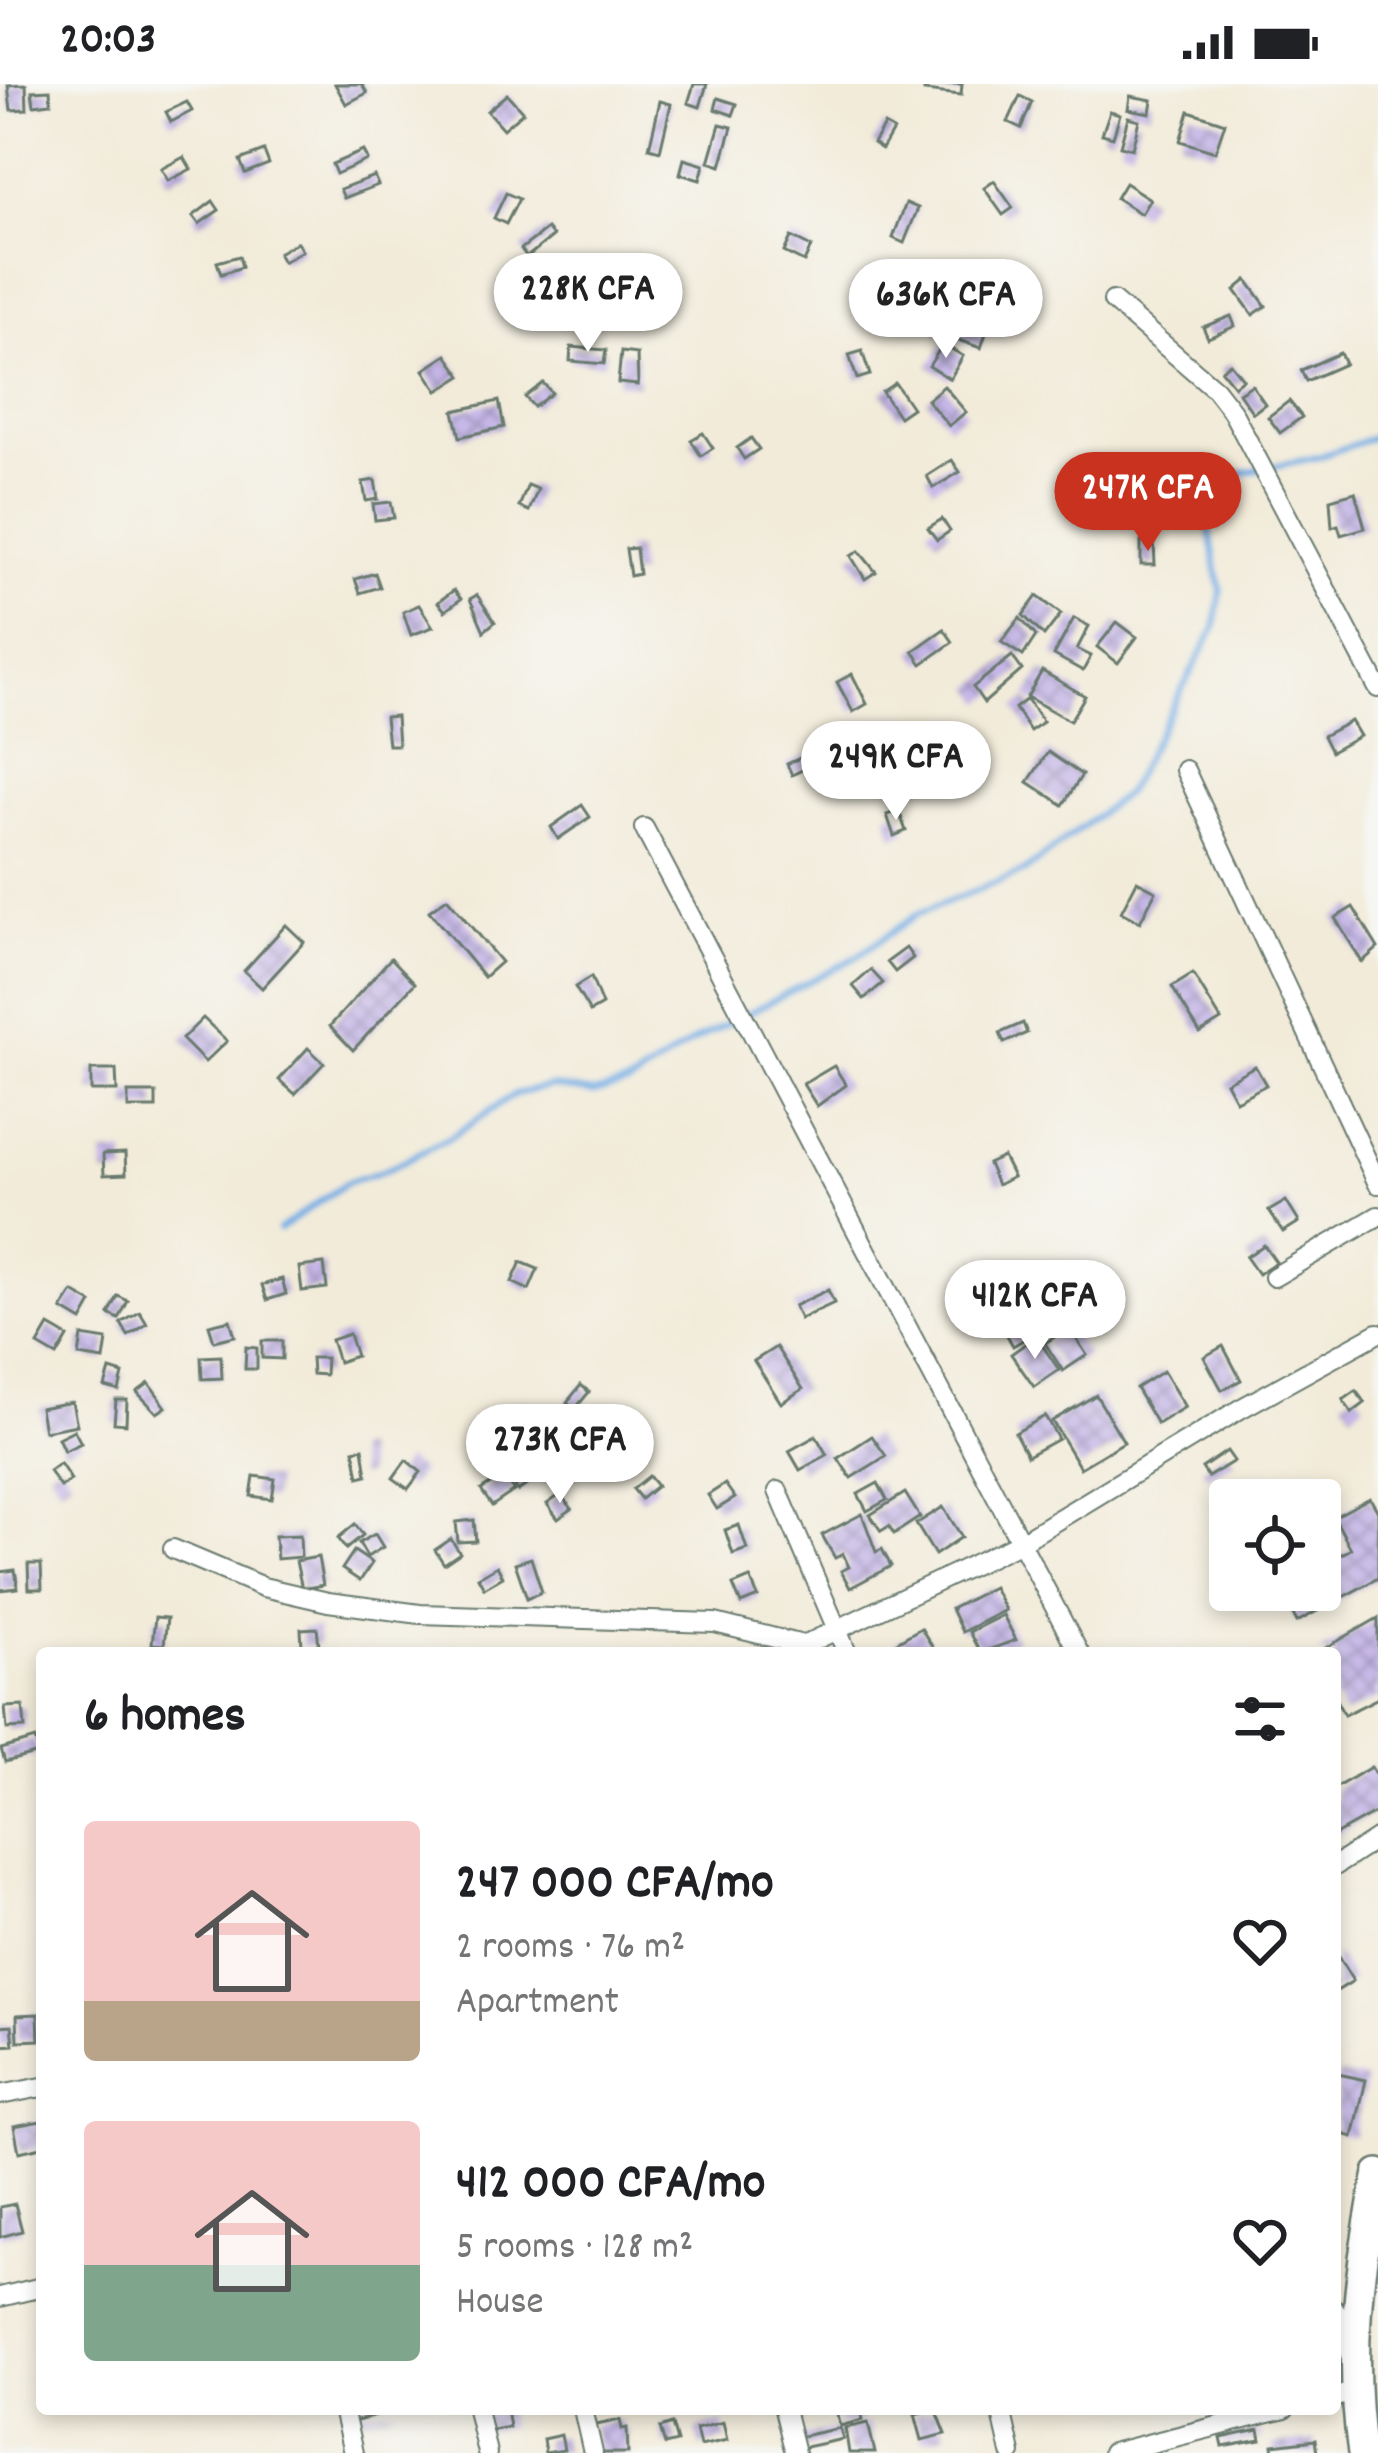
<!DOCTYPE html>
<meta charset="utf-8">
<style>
body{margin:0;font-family:Dekko,sans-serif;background:#f2f2f2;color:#202124;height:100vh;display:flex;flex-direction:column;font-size:45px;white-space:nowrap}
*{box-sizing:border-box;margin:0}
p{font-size:39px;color:#757577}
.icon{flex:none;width:66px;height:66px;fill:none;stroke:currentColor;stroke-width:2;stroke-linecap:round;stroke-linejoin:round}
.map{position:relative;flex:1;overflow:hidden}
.drawer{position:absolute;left:36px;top:1563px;width:1305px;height:768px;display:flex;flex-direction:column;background:#fff;border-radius:12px;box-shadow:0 6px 18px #0003}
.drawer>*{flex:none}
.fabs{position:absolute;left:1209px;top:1395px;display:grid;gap:24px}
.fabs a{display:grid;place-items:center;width:132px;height:132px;border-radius:12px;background:#fff;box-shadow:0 6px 18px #0003;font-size:60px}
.price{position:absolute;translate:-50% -102px;padding:0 27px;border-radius:42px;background:#fff;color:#222;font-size:39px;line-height:78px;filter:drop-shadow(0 3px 6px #0008)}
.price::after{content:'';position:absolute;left:50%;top:72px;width:36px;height:27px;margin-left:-18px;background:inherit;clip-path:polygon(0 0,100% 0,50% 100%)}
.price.on{background:#c8321e;color:#fff}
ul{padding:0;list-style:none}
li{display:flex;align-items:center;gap:36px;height:300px;padding:0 48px}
li span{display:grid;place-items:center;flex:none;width:336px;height:240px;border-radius:12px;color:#555}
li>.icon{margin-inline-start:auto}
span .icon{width:144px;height:144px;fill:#fffc;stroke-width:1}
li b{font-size:51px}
h2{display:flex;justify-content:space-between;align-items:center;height:144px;padding:0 48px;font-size:51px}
.status{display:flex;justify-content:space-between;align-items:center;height:84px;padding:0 60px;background:#fff;direction:ltr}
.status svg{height:33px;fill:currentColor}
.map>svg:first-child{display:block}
</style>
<div class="status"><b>20:03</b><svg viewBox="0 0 49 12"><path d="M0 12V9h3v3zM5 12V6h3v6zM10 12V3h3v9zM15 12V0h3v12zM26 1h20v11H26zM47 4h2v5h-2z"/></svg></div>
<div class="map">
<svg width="1378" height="2369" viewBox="0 0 1378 2369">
<defs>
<pattern id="building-cross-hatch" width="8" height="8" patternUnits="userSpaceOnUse" patternTransform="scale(3)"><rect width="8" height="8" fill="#c5b6e7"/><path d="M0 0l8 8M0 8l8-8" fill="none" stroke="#9f95bc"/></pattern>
</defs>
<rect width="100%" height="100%" fill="#f6f6f2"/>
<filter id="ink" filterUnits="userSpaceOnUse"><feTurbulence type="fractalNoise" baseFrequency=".00833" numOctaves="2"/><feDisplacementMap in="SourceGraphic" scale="24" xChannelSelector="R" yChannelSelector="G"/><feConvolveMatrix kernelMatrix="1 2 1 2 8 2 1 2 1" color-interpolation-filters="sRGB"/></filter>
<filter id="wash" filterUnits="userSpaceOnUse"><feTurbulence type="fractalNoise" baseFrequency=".004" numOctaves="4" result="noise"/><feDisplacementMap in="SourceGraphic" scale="48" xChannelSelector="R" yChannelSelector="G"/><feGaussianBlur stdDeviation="2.7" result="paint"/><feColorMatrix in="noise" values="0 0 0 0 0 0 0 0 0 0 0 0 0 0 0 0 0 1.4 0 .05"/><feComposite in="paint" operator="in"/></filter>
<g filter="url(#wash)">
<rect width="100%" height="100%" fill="#f2ebd9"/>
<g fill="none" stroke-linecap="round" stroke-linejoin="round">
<polyline stroke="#74aee5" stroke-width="6" points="279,1146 346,1099 388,1085 454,1051 515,1010 552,1002 593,1009 631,999 692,958 856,873 916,831 1025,787 1126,709 1215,544 1221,507 1200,397 1318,373 1378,352"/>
</g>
<g id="blocks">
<g fill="url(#building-cross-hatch)">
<polygon points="26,0 27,25 11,26 8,1"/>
<polygon points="335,0 362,0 367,9 346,20"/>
<polygon points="694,0 707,0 700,23 688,19"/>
<polygon points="924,0 962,0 961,11 924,7"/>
<polygon points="50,6 51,19 34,21 32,7"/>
<polygon points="507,10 523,28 503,45 487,27"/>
<polygon points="1020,12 1032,18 1021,44 1008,38"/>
<polygon points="1130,12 1152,16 1150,29 1128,25"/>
<polygon points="718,14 737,20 733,31 715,25"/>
<polygon points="660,17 671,20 660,67 649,64"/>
<polygon points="187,18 192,27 171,38 166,28"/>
<polygon points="1110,27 1120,30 1113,53 1102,50"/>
<polygon points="1189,27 1225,39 1215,68 1180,57"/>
<polygon points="1128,33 1139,36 1132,65 1120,62"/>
<polygon points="720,40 732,43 721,82 709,78"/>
<polygon points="884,41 893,46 882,65 873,59"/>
<polygon points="264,67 269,80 245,89 240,76"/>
<polygon points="363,67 367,76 336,90 332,80"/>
<polygon points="184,73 191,85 168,97 161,85"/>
<polygon points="684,75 704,81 700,96 680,90"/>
<polygon points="374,92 378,101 344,114 340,105"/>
<polygon points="994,97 1013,124 1003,131 984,104"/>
<polygon points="1125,99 1150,115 1141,130 1116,114"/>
<polygon points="506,109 519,115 506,140 494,134"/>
<polygon points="213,117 219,126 199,140 193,132"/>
<polygon points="906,119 918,124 904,159 893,154"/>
<polygon points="547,145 553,152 527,173 521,165"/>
<polygon points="791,153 811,163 804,178 784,168"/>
<polygon points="297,158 302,167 283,178 278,169"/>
<polygon points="239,172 242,183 221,190 217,178"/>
<polygon points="1247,196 1266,222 1253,231 1235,206"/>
<polygon points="954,220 990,237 981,264 935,248 944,222 953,225"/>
<polygon points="1231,232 1235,242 1208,254 1203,243"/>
<polygon points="943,260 963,272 950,295 929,282"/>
<polygon points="571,263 606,266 604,280 570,277"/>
<polygon points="862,267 870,291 857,295 849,271"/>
<polygon points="621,268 637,270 638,301 618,299"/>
<polygon points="1340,269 1345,280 1306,297 1301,286"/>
<polygon points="447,271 462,292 438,307 424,286"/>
<polygon points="1230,279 1243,295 1234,302 1221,286"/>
<polygon points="543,299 552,309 534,323 525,313"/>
<polygon points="895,299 912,324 899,333 882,308"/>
<polygon points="1252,301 1265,320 1253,329 1239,309"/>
<polygon points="944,302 966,328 949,342 927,316"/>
<polygon points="499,317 504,343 460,353 454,327"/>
<polygon points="1289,317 1302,333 1280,349 1268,333"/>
<polygon points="703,349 713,364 701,372 691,356"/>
<polygon points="751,354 759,365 744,375 737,364"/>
<polygon points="952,376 960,388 933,404 927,392"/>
<polygon points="375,396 378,415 366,417 363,398"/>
<polygon points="528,401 538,405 529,427 519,423"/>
<polygon points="1355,408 1365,444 1341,451 1338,441 1332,443 1330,415"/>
<polygon points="391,418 394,434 375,436 373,420"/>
<polygon points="942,435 950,447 937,456 928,444"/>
<polygon points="1141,458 1154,458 1155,481 1141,481"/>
<polygon points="636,464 639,490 630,492 626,465"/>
<polygon points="859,467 876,488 865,495 851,472"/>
<polygon points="375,489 380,503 360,509 355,495"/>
<polygon points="454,506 461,515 445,527 438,518"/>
<polygon points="477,511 495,538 484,547 470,515"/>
<polygon points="1037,512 1061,530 1044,552 1023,531"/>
<polygon points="419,521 433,543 411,551 403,528"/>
<polygon points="1020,534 1036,552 1023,572 1001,558"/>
<polygon points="1074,534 1089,542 1077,565 1091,572 1083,587 1054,571"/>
<polygon points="1117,538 1137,553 1118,579 1097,563"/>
<polygon points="944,545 953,558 922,580 913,567"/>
<polygon points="1012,572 1022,586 984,619 973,603"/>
<polygon points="1042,587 1085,612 1070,637 1027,613"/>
<polygon points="852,590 867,620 853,628 837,598"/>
<polygon points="1027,615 1043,638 1030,647 1015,624"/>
<polygon points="396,632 398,661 388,661 385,633"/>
<polygon points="1351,637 1360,652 1331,668 1323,652"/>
<polygon points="1048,668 1082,691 1063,721 1028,698"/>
<polygon points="807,671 812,681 792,691 787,680"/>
<polygon points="582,721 590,733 558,755 551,743"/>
<polygon points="899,727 906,747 894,752 887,731"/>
<polygon points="1137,797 1156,807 1140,838 1121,828"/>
<polygon points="447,814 501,878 484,893 429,827"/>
<polygon points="1353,823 1378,864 1362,878 1335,834"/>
<polygon points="286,841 304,858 262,904 244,887"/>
<polygon points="906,864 913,874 895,888 887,878"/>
<polygon points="391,874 415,899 353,966 330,942"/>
<polygon points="871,886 883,899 864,915 853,902"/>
<polygon points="1193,890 1221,936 1200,949 1172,903"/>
<polygon points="591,893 602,921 590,928 575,903"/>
<polygon points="203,934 227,957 205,978 182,955"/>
<polygon points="1023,939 1027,949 1004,959 1000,949"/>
<polygon points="308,964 324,979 295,1010 279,996"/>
<polygon points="834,982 846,1001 817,1022 803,1000"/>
<polygon points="1255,982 1266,1001 1236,1017 1226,998"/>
<polygon points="91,986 116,986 117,1007 91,1007"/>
<rect x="128" y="1009" width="28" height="15"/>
<polygon points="125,1069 126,1090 104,1091 103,1070"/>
<polygon points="1003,1073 1013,1093 997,1101 988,1080"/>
<polygon points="1286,1117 1299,1138 1283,1148 1269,1127"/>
<polygon points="1264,1161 1276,1178 1258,1190 1246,1173"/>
<polygon points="521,1178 538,1185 529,1206 512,1198"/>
<polygon points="324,1180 327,1204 302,1207 299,1183"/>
<polygon points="282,1195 286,1210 267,1216 262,1201"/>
<polygon points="828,1206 834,1219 800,1235 794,1222"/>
<polygon points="73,1208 92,1219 82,1237 62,1225"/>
<polygon points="118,1212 128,1217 119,1235 109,1230"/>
<polygon points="140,1228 147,1240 128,1252 121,1239"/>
<polygon points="230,1236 235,1252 214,1257 209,1241"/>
<polygon points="1026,1240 1033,1250 1013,1262 1007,1251"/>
<polygon points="49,1242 68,1253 57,1272 38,1261"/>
<polygon points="1069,1244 1087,1271 1063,1287 1045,1259"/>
<polygon points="349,1250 356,1272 338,1278 331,1256"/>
<polygon points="82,1252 107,1256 104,1276 79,1272"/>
<polygon points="1036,1252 1059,1286 1034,1303 1011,1270"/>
<polygon points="262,1257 282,1257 282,1275 262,1274"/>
<polygon points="1223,1262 1241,1296 1222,1306 1204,1273"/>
<polygon points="246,1263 257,1264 257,1285 245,1285"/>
<polygon points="776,1263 803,1305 781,1319 754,1277"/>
<polygon points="221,1272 222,1294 202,1295 201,1273"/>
<polygon points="311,1274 326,1274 325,1291 312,1290"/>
<polygon points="110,1286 123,1290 119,1307 105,1303"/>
<polygon points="1163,1287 1185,1323 1157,1340 1136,1304"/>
<polygon points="149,1299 166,1323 157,1329 137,1308"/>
<polygon points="581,1301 589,1308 575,1325 567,1318"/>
<polygon points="1356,1307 1365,1319 1352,1329 1343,1316"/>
<polygon points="1096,1311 1124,1358 1080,1384 1052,1337"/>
<polygon points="116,1316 127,1316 126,1340 114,1339"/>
<polygon points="72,1318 77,1341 44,1347 40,1324"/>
<polygon points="1045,1332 1058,1355 1027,1372 1015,1349"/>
<polygon points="498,1338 512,1356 498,1367 484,1349"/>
<polygon points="590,1339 607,1348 597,1367 580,1359"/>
<polygon points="74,1346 81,1359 64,1367 58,1354"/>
<polygon points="816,1352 827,1371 800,1386 789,1367"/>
<polygon points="872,1352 886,1372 851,1394 838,1374"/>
<polygon points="574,1359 587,1366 579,1382 566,1375"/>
<polygon points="363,1364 367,1391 359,1393 354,1366"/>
<polygon points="1227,1367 1234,1377 1208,1393 1202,1384"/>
<polygon points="529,1371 542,1390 518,1407 505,1387"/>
<polygon points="406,1376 421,1388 408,1405 393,1394"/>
<polygon points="60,1379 71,1396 60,1403 49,1387"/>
<polygon points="254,1392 275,1395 272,1415 251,1412"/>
<polygon points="503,1392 514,1407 492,1422 481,1406"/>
<polygon points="649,1392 657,1402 641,1415 633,1405"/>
<polygon points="878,1399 887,1416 867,1427 858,1410"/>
<polygon points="725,1400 735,1414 717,1425 708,1411"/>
<polygon points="905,1409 920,1433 894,1450 889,1442 881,1447 870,1431"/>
<polygon points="561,1410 572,1425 558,1435 547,1420"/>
<polygon points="1370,1414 1378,1428 1378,1494 1297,1538 1280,1506 1320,1506 1320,1482 1351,1465 1334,1433"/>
<polygon points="943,1423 962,1453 935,1471 916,1440"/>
<polygon points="862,1430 876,1468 882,1465 891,1482 850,1504 841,1487 849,1483 843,1470 835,1474 822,1451"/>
<polygon points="474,1436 476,1457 458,1458 456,1438"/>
<polygon points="355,1440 363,1451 346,1465 338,1454"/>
<polygon points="739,1441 747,1465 733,1470 725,1446"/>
<polygon points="375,1450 383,1463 367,1473 359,1459"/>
<polygon points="300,1451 301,1473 277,1475 275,1452"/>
<polygon points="451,1455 460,1469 444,1480 435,1466"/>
<polygon points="354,1467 372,1479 360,1497 342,1485"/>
<polygon points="318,1473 323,1501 302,1505 296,1477"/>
<polygon points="531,1474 542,1508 527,1514 515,1479"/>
<polygon points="28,1480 41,1480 42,1505 29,1505"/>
<polygon points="497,1482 503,1493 484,1504 478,1493"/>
<polygon points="15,1486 18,1504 0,1506 0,1488"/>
<polygon points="750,1494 758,1513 741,1520 733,1501"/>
<polygon points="993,1503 1005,1526 962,1548 951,1525"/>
<polygon points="1003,1531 1016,1556 980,1569 969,1548"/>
<polygon points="155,1533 167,1534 164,1561 152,1560"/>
<polygon points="1378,1534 1378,1614 1344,1631 1335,1614 1335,1569 1317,1569"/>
<polygon points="317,1544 319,1561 302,1562 301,1545"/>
<polygon points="921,1544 936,1569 900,1569 895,1559"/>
<polygon points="23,1622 25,1644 7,1645 5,1623"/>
<polygon points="35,1655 39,1669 5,1678 1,1665"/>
<polygon points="1371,1683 1378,1695 1378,1727 1335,1751 1335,1704"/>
<polygon points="1335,1868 1353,1897 1335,1908"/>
<polygon points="38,1930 39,1956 18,1957 17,1931"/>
<polygon points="12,1941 14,1961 0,1962 0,1942"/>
<polygon points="1338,1990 1366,1996 1353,2053 1335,2048"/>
<polygon points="41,2037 42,2063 19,2068 14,2042"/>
<polygon points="15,2120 22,2147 0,2153 0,2123"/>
<polygon points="350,2325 395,2325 396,2327 353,2338"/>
<polygon points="478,2325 506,2325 509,2343 483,2348"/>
<polygon points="860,2325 863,2336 840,2342 836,2328"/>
<polygon points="936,2325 946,2350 922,2356 915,2330"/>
<polygon points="620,2336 622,2345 627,2344 628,2369 599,2369 592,2342"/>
<polygon points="723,2338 727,2356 700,2362 696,2345"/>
<polygon points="868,2339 875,2369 849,2369 845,2344"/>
<polygon points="672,2340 677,2358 665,2361 660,2344"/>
<polygon points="840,2344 843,2355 796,2365 793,2354"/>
<polygon points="1259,2346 1261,2356 1223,2363 1221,2354"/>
<polygon points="561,2351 564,2366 545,2369 543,2355"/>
<polygon points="1315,2356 1317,2369 1274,2369 1273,2361"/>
</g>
</g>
</g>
<g filter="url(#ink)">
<use href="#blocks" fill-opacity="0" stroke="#697a6e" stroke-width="3"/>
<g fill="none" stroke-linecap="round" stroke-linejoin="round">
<g stroke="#697a6e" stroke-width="22">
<g id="street">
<polyline points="1113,217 1215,305 1232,327 1378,604"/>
<polyline points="1185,686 1378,1100"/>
<polyline points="644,744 1079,1569"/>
<polyline points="1274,1193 1378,1132"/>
<polyline points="778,1407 847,1569"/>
<polyline points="173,1465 263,1503 328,1518 420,1530 715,1539 803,1561"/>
<polyline points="788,1569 1021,1458 1240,1325 1378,1249"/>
<polyline points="1335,1782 1378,1754"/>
<polyline points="0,2011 42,2003"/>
<polyline points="0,2213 42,2203"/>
<polyline points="1335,2225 1350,2271"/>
<polyline points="1335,2313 1354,2308"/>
<polyline points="343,2325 353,2369"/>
<polyline points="477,2325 487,2369"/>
<polyline points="583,2325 593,2369"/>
<polyline points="784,2325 795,2369"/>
<polyline points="1001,2325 1011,2369"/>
<polyline points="1112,2369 1285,2325"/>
</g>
</g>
<g stroke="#697a6e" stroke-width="32">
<path id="secondary" d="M 1362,2369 C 1348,2273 1358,2184 1378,2089"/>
</g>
<use href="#street" stroke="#fff" stroke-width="18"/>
<use href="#secondary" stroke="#fff" stroke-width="27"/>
</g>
</g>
</svg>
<div class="fabs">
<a><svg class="icon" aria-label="locate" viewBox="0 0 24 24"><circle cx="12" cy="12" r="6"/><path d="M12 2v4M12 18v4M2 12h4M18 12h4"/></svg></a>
</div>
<b class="price" style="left:588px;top:271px">228K CFA</b>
<b class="price" style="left:946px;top:277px">636K CFA</b>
<b class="price on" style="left:1148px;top:470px">247K CFA</b>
<b class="price" style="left:896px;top:739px">249K CFA</b>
<b class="price" style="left:1035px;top:1278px">412K CFA</b>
<b class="price" style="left:560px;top:1422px">273K CFA</b>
<section class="drawer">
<h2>6 homes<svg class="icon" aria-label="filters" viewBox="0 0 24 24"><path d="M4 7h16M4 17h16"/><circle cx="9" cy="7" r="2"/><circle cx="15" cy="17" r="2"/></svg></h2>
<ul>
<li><span style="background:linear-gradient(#f6c9c9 75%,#b9a48a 0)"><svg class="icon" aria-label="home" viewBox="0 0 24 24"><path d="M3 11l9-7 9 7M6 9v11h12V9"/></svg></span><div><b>247 000 CFA/mo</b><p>2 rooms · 76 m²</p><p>Apartment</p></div><svg class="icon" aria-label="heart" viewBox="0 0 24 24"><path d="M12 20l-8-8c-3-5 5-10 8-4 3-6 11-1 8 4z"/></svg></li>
<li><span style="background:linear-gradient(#f6c9c9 60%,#7fa58c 0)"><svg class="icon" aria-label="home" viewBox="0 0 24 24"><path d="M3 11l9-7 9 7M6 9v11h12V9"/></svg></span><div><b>412 000 CFA/mo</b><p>5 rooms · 128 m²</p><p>House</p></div><svg class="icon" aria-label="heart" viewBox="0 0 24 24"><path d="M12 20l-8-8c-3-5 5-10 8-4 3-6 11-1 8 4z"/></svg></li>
</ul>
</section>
</div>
